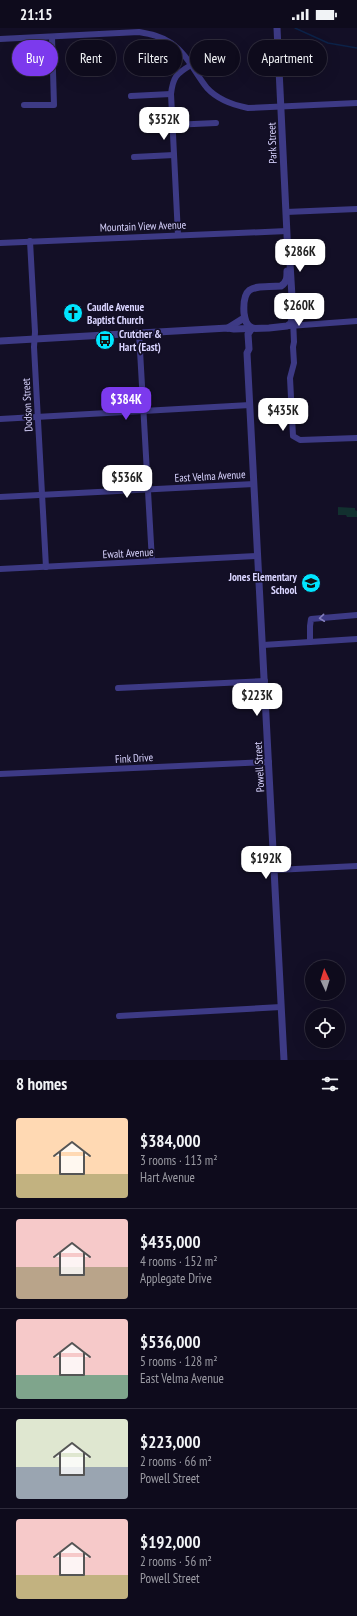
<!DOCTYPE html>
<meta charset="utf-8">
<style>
body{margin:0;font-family:"PT Sans Narrow",sans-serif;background:#171425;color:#f1f3f6;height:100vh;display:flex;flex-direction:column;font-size:15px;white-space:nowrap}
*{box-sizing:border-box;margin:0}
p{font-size:13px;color:#9b9ba3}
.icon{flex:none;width:22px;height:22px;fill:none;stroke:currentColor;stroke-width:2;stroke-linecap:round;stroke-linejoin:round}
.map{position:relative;height:1032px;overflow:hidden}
.details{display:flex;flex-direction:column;background:#0e0b1c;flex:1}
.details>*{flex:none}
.top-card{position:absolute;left:12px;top:12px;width:333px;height:36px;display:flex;gap:8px}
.needle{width:26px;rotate:356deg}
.buttons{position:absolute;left:305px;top:932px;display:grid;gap:8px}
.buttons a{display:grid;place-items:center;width:40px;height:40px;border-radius:50%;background:#0e0b1c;box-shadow:0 4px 16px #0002,0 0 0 1px #2e2b3b;font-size:20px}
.price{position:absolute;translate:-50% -34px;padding:0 9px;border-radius:8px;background:#fff;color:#222;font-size:13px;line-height:26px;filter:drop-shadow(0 1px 2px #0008)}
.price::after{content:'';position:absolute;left:50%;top:24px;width:12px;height:9px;margin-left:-6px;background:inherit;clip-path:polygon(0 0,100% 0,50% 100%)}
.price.current{background:#7c3aed;color:#fff}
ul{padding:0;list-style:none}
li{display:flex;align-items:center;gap:12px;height:100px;padding:0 16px}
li+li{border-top:1px solid #2e2b3b}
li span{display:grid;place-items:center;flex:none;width:112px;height:80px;border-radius:4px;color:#555}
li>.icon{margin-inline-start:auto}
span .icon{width:48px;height:48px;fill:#fffc;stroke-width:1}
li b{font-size:17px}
h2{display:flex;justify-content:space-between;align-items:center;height:48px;padding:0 16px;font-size:17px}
.tag{padding:0 14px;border-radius:18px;background:#0e0b1c;box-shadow:0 4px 16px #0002,0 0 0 1px #2e2b3b;font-size:14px;line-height:36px}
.tag.current{background:#7c3aed;color:#fff}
.status{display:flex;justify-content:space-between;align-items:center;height:28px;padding:0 20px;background:#0e0b1c;direction:ltr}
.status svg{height:11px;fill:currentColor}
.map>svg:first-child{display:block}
</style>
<div class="status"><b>21:15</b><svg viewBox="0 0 49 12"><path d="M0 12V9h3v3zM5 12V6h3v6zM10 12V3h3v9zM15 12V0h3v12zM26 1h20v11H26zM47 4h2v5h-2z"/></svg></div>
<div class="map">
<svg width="357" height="1032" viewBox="0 0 357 1032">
<rect width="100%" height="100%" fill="#130f26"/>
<polygon fill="#12302f" points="338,479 355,480 355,482 357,483 357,489 347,489 346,487 338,487"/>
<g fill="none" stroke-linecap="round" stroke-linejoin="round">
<polyline stroke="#0c2248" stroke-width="1.5" points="295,0 328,15 357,20"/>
<g stroke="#3d3a85" stroke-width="6">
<path d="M 0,11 L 139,4 C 150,6 161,8 171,15 C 187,26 195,45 207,60 C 218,72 233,77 248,80 L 357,75"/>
<polyline points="131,68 171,66"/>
<polyline points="24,77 54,77 52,9"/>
<polyline points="172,97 216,95"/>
<polyline points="134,129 174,127"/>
<polyline points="286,184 357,181"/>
<path d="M 178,207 L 171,66 C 173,49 176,46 191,37"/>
<polyline points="30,213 35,304 34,319 46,539"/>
<polyline points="0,215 287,203"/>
<polyline points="293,291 294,314 293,319 294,335 290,350 293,408 300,412 357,410"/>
<polyline points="289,298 357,293"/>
<polyline points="139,305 152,533"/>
<polyline points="0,391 250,377"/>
<polyline points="0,469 254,456"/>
<polyline points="0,541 258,528"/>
<polyline points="310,614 310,598 311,591 357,587"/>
<polyline points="263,617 357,611"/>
<polyline points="118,660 265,653"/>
<polyline points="0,746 269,734"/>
<polyline points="275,842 357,838"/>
<polyline points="119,988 281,979"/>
</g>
<g stroke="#3d3a85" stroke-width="7">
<polyline points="228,300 244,290"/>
<polyline points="252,300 248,306 249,321 247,325 284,1032"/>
<path d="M 252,300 C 246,297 245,292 244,285 C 242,254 256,260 281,258 C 287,254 287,250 287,243"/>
<polyline points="0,313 228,300 234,301 269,300 287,298 291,295 293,286 290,235 288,227 277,0"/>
</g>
</g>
<defs><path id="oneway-chevron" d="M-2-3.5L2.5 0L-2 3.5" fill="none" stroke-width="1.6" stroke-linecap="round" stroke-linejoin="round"/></defs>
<use stroke="#837fbc" href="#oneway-chevron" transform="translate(322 590) rotate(174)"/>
<defs>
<g id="church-disc" transform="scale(1)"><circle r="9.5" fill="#00e5ff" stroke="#130f26"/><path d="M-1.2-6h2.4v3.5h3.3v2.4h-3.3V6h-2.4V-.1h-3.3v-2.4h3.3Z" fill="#111"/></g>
<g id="bus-disc" transform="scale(1)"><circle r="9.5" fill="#00e5ff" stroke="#130f26"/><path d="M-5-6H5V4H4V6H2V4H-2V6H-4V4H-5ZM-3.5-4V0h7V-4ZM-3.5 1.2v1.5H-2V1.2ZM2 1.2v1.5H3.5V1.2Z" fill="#111"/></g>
<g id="school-disc" transform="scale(1)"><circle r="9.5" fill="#00e5ff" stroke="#130f26"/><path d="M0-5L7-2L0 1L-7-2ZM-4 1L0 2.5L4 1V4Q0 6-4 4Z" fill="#111"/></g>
</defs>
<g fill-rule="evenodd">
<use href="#church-disc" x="73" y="285"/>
<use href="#bus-disc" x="105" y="312"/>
<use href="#school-disc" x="311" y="555"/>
</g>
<g text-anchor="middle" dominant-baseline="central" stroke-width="3.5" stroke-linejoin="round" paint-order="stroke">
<g font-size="11" fill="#d9d4ff" stroke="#130f26">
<text transform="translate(272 115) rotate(-92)">Park Street</text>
<text transform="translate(143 198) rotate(-2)">Mountain View Avenue</text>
<text transform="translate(27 377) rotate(-93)">Dodson Street</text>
<text transform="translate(210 448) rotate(-3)">East Velma Avenue</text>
<text transform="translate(128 525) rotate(-3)">Ewalt Avenue</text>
<text transform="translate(134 730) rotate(-3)">Fink Drive</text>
<text transform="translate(259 739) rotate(-93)">Powell Street</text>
</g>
<g font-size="11" font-weight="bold" fill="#d9d4ff" stroke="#130f26" text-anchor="start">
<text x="87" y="279">Caudle Avenue<tspan x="87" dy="13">Baptist Church</tspan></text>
<text x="119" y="306">Crutcher &amp;<tspan x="119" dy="13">Hart (East)</tspan></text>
<text x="297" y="549" text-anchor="end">Jones Elementary<tspan x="297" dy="13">School</tspan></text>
</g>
</g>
</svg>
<div class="buttons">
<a><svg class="needle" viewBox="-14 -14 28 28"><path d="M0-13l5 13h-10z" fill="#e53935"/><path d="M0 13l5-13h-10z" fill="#9b9ba3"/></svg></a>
<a><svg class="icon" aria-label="locate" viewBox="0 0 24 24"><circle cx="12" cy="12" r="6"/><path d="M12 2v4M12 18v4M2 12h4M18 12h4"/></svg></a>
</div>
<b class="price" style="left:164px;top:113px">$352K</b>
<b class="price" style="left:300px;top:245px">$286K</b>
<b class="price" style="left:299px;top:299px">$260K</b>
<b class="price current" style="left:126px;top:393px">$384K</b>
<b class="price" style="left:283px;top:404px">$435K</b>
<b class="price" style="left:127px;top:471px">$536K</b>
<b class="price" style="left:257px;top:689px">$223K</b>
<b class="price" style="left:266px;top:852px">$192K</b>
<div class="top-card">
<a class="tag current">Buy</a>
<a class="tag">Rent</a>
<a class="tag">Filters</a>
<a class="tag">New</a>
<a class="tag">Apartment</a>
</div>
</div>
<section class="details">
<h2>8 homes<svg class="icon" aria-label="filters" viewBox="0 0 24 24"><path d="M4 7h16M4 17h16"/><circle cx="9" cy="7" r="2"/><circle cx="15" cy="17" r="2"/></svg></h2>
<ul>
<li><span style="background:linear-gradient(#ffd9b3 70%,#c2b280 0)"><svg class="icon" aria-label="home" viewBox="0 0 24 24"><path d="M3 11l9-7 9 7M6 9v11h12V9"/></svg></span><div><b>$384,000</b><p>3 rooms · 113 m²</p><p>Hart Avenue</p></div></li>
<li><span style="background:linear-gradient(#f6c9c9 60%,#b9a48a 0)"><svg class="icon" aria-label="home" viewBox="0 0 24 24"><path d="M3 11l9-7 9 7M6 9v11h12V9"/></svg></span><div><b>$435,000</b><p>4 rooms · 152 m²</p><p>Applegate Drive</p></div></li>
<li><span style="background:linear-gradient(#f6c9c9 70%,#7fa58c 0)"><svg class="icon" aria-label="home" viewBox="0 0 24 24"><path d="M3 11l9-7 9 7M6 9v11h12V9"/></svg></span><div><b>$536,000</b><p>5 rooms · 128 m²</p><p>East Velma Avenue</p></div></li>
<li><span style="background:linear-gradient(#dfe7d0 60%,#9aa5b1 0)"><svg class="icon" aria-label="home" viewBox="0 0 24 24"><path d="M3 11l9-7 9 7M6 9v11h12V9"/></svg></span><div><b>$223,000</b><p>2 rooms · 66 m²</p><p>Powell Street</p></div></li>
<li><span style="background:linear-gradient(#f6c9c9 70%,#c2b280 0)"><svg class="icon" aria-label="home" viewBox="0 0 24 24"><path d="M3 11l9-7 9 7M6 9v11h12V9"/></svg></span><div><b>$192,000</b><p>2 rooms · 56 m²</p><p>Powell Street</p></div></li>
</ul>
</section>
